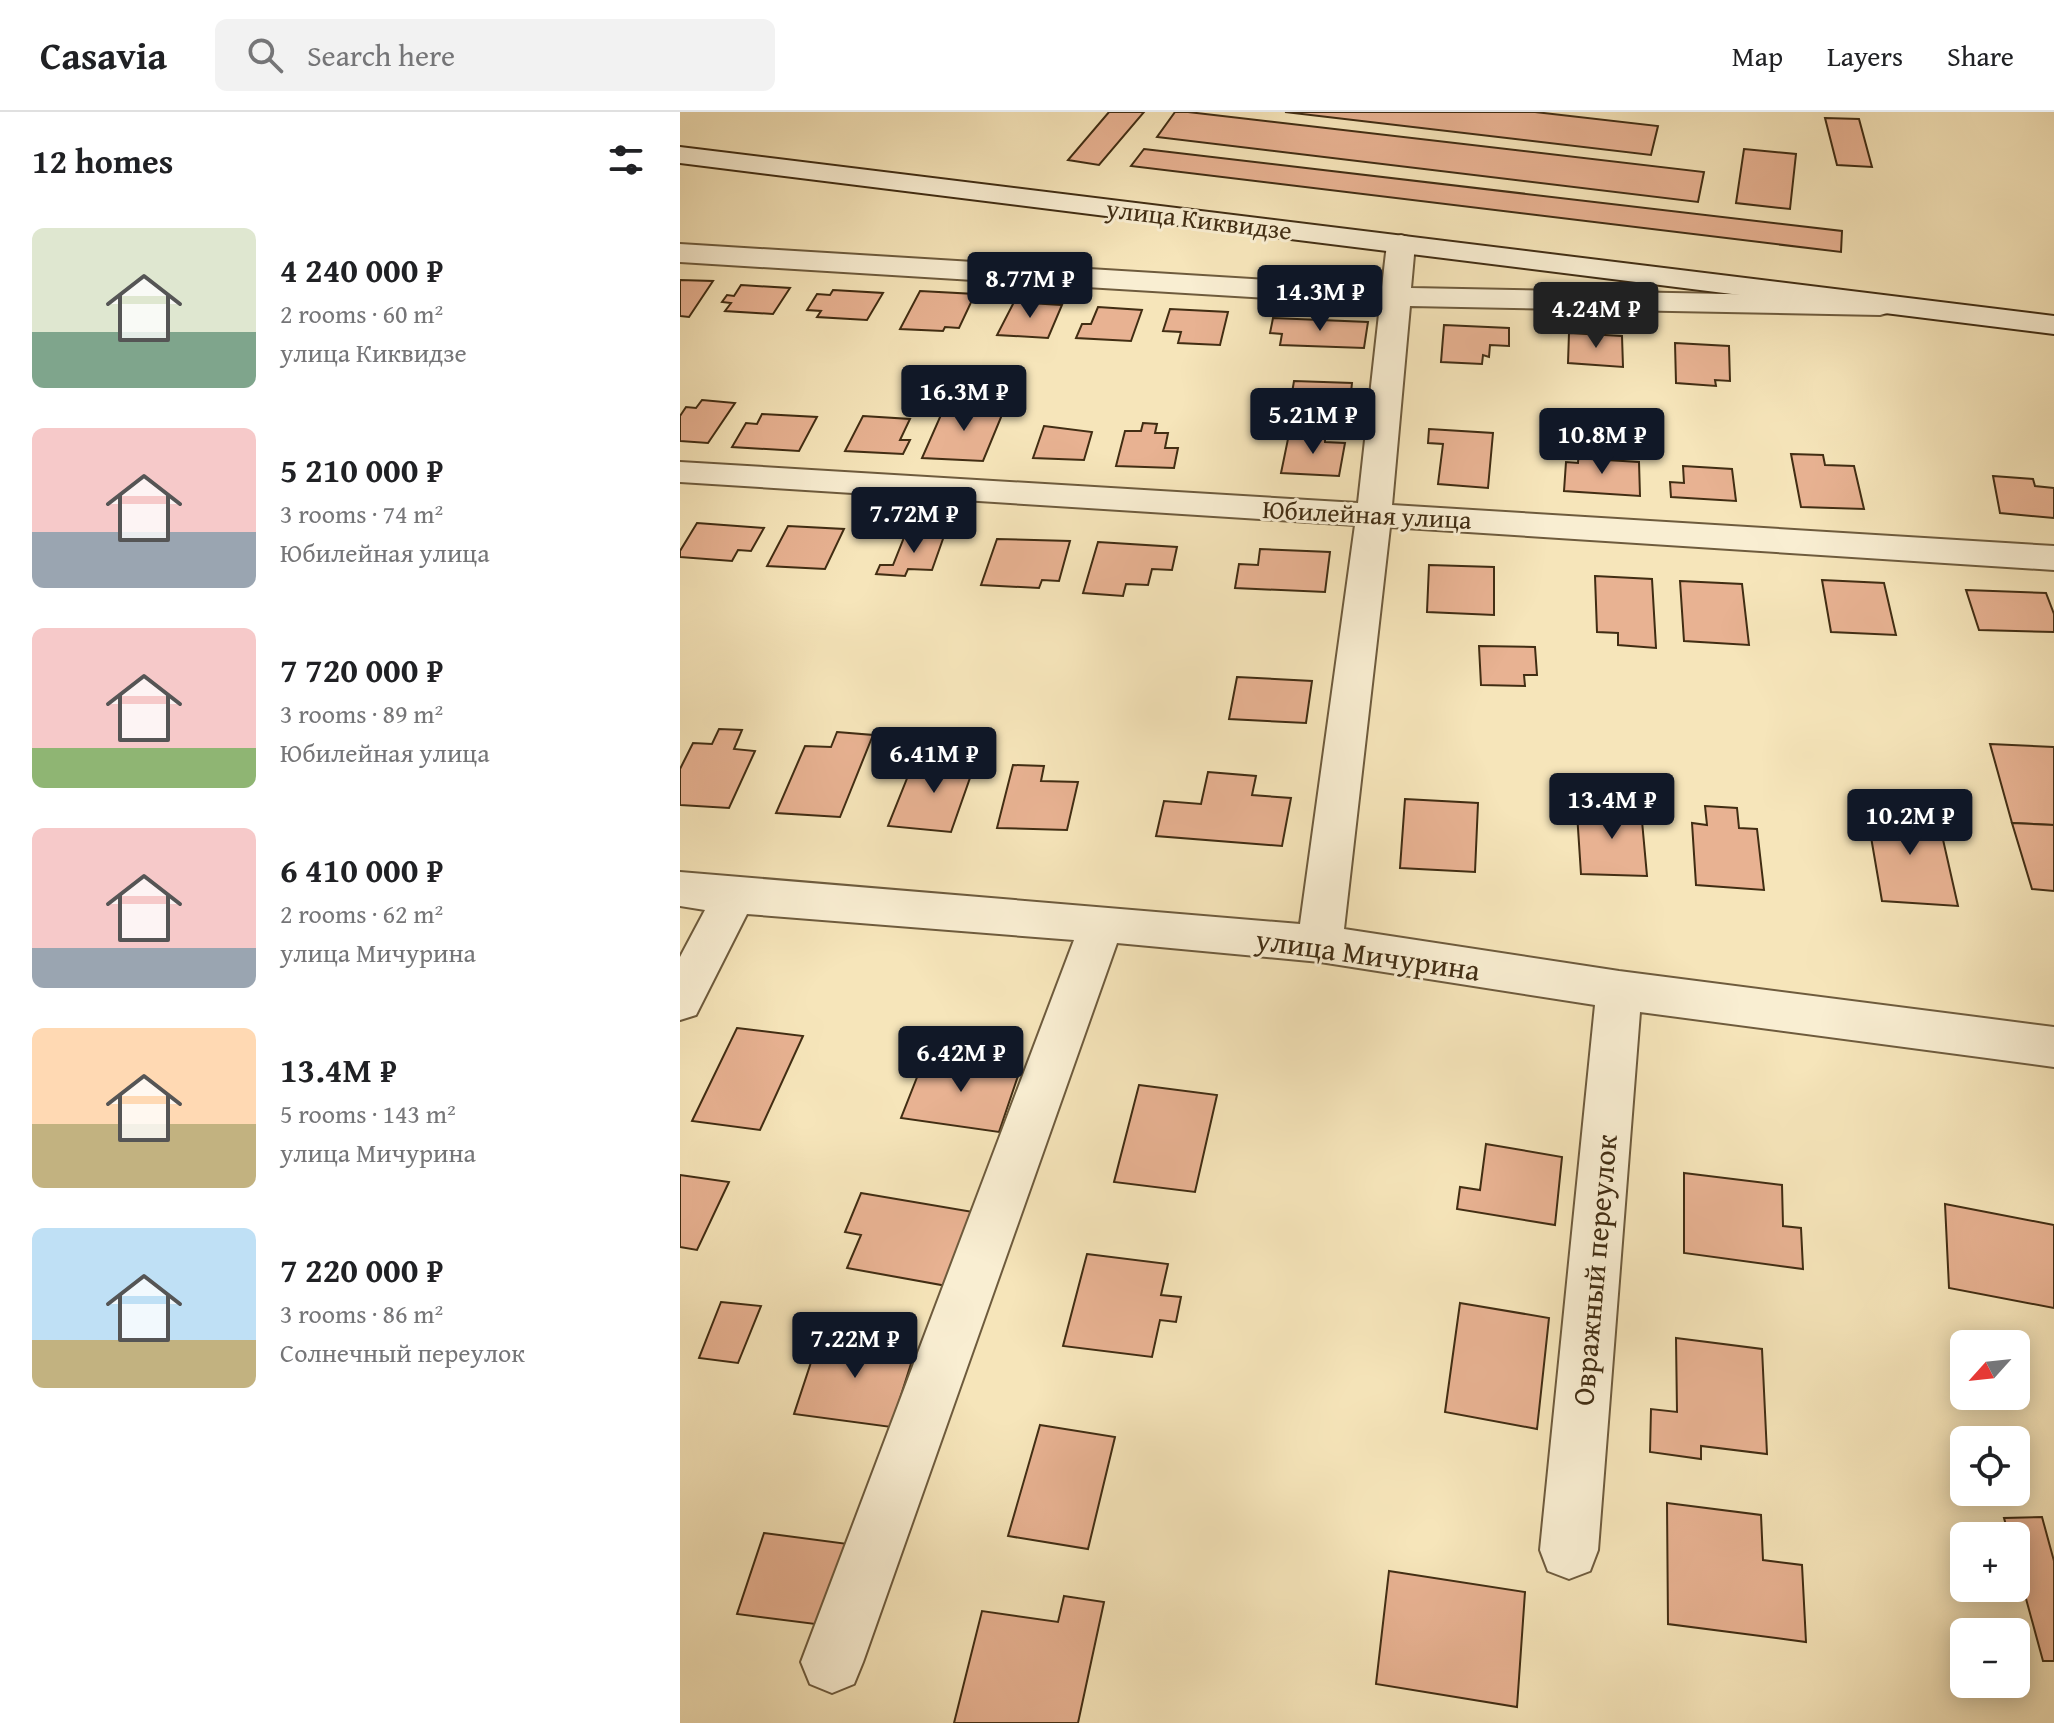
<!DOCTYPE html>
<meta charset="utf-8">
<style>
body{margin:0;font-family:"Gentium Book Plus",serif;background:#f2f2f2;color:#202124;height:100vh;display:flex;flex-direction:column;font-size:30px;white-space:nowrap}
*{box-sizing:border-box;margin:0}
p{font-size:26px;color:#757577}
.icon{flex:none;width:44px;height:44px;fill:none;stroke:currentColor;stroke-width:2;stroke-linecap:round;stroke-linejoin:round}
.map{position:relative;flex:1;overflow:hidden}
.details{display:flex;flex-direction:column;background:#fff;width:680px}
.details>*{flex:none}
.needle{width:52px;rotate:243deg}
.fabs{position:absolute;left:1270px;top:1218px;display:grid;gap:16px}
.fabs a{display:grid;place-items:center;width:80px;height:80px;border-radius:12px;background:#fff;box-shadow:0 4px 20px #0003;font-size:40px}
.price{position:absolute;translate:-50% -68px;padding:0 18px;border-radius:8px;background:#111827;color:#fff;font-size:26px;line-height:52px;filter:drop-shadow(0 2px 4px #0008)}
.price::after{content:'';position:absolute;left:50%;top:48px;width:24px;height:18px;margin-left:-12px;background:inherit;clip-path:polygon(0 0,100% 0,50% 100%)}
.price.current{background:#222;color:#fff}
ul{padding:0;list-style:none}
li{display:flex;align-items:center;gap:24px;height:200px;padding:0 32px}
li span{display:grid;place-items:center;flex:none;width:224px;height:160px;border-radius:12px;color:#555}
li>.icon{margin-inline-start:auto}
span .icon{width:96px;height:96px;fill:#fffc;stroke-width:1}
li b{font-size:34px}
h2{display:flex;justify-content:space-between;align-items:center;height:96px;padding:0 32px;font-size:34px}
header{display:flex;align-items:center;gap:48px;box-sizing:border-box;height:112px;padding:0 40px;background:#fff;border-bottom:2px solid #e0e0e0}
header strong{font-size:38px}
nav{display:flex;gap:44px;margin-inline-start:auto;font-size:28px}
.search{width:560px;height:72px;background:#f2f2f2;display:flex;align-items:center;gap:20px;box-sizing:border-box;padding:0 28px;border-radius:12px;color:#757577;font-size:30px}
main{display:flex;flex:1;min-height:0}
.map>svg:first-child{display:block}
</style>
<header>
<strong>Casavia</strong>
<div class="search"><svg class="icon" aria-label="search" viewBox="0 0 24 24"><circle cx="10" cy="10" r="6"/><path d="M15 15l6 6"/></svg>Search here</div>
<nav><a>Map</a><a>Layers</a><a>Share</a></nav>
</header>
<main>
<section class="details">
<h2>12 homes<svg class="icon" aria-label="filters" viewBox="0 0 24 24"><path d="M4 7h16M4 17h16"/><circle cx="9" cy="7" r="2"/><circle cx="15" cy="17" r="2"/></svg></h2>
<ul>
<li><span style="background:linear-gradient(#dfe7d0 65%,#7fa58c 0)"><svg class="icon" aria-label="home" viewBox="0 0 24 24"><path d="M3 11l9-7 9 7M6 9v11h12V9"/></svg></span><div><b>4 240 000 ₽</b><p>2 rooms · 60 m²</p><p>улица Киквидзе</p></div></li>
<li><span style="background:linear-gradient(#f6c9c9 65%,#9aa5b1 0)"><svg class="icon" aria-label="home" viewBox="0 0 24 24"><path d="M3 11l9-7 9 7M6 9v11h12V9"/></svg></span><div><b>5 210 000 ₽</b><p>3 rooms · 74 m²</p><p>Юбилейная улица</p></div></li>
<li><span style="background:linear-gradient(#f6c9c9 75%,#8fb573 0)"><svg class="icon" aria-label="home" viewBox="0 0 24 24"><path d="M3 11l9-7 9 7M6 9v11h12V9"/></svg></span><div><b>7 720 000 ₽</b><p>3 rooms · 89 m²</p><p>Юбилейная улица</p></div></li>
<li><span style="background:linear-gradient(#f6c9c9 75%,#9aa5b1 0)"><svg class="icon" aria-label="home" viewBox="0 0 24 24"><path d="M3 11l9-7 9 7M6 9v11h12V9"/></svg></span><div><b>6 410 000 ₽</b><p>2 rooms · 62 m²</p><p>улица Мичурина</p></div></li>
<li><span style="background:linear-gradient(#ffd9b3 60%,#c2b280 0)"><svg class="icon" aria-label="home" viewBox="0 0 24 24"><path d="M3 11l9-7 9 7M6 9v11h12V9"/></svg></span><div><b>13.4M ₽</b><p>5 rooms · 143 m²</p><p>улица Мичурина</p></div></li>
<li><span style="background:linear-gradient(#bfe0f5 70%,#c2b280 0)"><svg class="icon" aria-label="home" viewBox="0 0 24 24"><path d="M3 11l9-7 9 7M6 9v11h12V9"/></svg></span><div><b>7 220 000 ₽</b><p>3 rooms · 86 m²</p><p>Солнечный переулок</p></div></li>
</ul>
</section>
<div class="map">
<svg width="1374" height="1611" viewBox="0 0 1374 1611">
<rect width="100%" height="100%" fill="#f6e5ba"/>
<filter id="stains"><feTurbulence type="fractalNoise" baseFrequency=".0025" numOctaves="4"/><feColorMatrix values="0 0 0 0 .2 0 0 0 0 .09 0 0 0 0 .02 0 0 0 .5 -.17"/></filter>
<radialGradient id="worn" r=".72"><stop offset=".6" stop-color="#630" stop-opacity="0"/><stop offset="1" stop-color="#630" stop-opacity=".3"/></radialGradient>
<g fill="#e8b292" stroke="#412d13" stroke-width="2">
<polygon points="429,0 464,0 419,53 388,48"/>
<polygon points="495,0 508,0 1024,60 1018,90 477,25"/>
<polygon points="605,0 855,0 978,14 971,43"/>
<polygon points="1145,6 1179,7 1192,55 1157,53"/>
<polygon points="464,37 1162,119 1161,140 451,54"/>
<polygon points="1064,37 1116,42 1110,97 1056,91"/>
<polygon points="0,168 33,169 9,205 0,204"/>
<polygon points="61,173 110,176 93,202 45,199 51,191 42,190 47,183 54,184"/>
<polygon points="153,178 203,181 187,208 137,205 141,199 127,198 137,182 150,183"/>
<polygon points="240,179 295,182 279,216 265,215 263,219 220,217"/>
<polygon points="334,190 382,193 368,226 317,223"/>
<polygon points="418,195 462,198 451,229 396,226 402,212 411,212"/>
<polygon points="490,197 548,200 540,233 498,231 501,220 483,219"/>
<polygon points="593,206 688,210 684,236 600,233 602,222 590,221"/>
<polygon points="764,213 829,216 829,234 810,233 809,245 803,243 802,252 761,250"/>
<polygon points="889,221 942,224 943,255 888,251"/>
<polygon points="995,231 1049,234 1050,269 1035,268 1036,274 996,271"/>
<polygon points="614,269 672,271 669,299 590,296 592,287 611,287"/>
<polygon points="22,288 55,291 28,331 0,329 0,304 6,295 16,296"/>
<polygon points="281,290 305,291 302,297 324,298 303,349 242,346 264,296 279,297"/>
<polygon points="82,302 137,305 119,339 52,335 66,311 77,312"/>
<polygon points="183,304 230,307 220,328 230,328 223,342 165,339"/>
<polygon points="463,311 477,312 475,321 488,321 485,336 498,336 494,356 436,354 445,319 461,319"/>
<polygon points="364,314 412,320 404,348 353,346"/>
<polygon points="749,317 813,321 808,376 758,372 763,332 748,331"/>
<polygon points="609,322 645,324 645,330 665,331 659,364 601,361"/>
<polygon points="899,337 911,337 911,347 959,350 960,384 884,379 886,350 898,351"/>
<polygon points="1111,342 1143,343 1145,353 1174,354 1184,397 1121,395"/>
<polygon points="1003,354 1052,357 1056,389 991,385 990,370 1004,371"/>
<polygon points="1313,364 1353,367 1355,374 1374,376 1374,406 1320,401"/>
<polygon points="17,411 84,416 71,439 58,438 52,449 0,445 0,439"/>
<polygon points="108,414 164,417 145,457 87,454"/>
<polygon points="225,423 264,424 252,458 228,457 225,464 196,462 200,453 213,453"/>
<polygon points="317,427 390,429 379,469 362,468 359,476 301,473"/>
<polygon points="418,430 497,435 492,458 472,457 468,473 446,472 443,484 403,481"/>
<polygon points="580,437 650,440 645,480 555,476 559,452 578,453"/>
<polygon points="749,453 814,455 814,503 747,500"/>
<polygon points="915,464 972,467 976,536 938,533 938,521 917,520"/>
<polygon points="1142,468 1204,471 1216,523 1151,520"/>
<polygon points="1000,469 1062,472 1069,533 1004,529"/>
<polygon points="1286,478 1366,481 1374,502 1374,520 1299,518"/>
<polygon points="799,534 855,535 857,563 844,563 845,574 801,573"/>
<polygon points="557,565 632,569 626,611 549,607"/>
<polygon points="39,617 62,618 54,637 75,639 49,696 0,693 0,657 13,631 32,632"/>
<polygon points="157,620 193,623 160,705 96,701 125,634 151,635"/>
<polygon points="1310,632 1374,635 1374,713 1332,711"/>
<polygon points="257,643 297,646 271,720 208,714 230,659 250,660"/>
<polygon points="333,653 364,654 361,669 398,670 387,718 317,716"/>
<polygon points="528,660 576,664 572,683 611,686 602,734 476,724 484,689 521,692"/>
<polygon points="917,685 936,686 937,698 961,698 967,764 901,762 897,701 918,702"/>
<polygon points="725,687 798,691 795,760 720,756"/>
<polygon points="1025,694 1057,696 1059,716 1077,717 1084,778 1016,773 1012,711 1027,713"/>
<polygon points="1178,697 1257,701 1278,794 1202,789 1191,725 1182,721"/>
<polygon points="1332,711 1374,713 1374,779 1352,777"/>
<polygon points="57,916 123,924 80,1018 12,1009"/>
<polygon points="245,945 340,958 319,1020 221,1006"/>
<polygon points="459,973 537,983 515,1080 434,1070"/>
<polygon points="806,1032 882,1045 875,1113 777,1097 780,1075 800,1078"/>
<polygon points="1004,1061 1102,1073 1103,1114 1121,1116 1123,1157 1004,1141"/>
<polygon points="0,1063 49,1070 17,1138 0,1135"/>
<polygon points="181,1081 293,1100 267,1174 167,1156 181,1123 165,1120"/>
<polygon points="1265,1092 1374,1113 1374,1196 1269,1176"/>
<polygon points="407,1142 488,1152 481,1183 501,1185 496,1210 480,1208 472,1245 383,1234"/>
<polygon points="41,1190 81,1194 58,1251 19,1246"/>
<polygon points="780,1191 869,1206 857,1317 765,1300"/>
<polygon points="142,1217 235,1239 211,1315 114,1302"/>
<polygon points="996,1226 1082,1237 1087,1342 1021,1334 1021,1347 970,1340 971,1297 997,1300"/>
<polygon points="360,1313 435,1325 408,1437 328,1424"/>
<polygon points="987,1391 1081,1403 1083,1448 1122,1453 1126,1530 988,1512"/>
<polygon points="1362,1405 1374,1449 1374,1549 1363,1549 1336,1450 1336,1424 1329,1424 1324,1406"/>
<polygon points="84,1421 168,1432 143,1513 57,1502"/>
<polygon points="709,1459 845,1480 837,1595 696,1572"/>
<polygon points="384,1484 424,1490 398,1611 274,1611 302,1499 378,1510"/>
</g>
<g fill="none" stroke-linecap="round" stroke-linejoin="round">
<g stroke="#6e5b3d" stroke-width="4">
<polygon id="street" points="721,123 731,126 735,132 731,176 1200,185 1211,188 1215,194 1211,200 1200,203 730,194 712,393 1374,434 1374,458 710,415 664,817 939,859 1374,915 1374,955 960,900 918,1438 910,1459 889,1467 868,1459 860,1438 915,893 640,850 437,831 183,1550 174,1572 152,1581 130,1572 121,1550 394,828 67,802 16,903 0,908 0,845 25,798 0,794 0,760 620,812 675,413 0,370 0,350 678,391 700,193 0,150 0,132 702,175 707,132 711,126"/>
</g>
<g stroke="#412d13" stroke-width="4">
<polygon id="secondary" points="0,35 1374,204 1374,222 0,51"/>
</g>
<use href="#street" fill="#f9eed2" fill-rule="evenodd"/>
<use href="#secondary" fill="#f9eed2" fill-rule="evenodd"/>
</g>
<g text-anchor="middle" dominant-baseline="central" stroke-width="6" stroke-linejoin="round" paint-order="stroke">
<g font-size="26" fill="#412d13" stroke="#f9eed2">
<text transform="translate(519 107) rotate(7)">улица Киквидзе</text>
<text transform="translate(687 402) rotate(3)">Юбилейная улица</text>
</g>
<g font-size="30" fill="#412d13" stroke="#f9eed2">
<text transform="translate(688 842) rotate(8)">улица Мичурина</text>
<text transform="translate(914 1158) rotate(-85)">Овражный переулок</text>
</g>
</g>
<rect width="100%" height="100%" filter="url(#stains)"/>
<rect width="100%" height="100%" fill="url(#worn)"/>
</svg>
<div class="fabs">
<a><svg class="needle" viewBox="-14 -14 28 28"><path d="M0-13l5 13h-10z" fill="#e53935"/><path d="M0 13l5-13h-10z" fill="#757577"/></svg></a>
<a><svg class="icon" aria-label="locate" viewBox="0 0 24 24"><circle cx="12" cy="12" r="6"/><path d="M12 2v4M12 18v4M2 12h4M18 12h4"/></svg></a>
<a>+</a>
<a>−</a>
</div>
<b class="price" style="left:350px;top:208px">8.77M ₽</b>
<b class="price" style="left:640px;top:221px">14.3M ₽</b>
<b class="price current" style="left:916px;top:238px">4.24M ₽</b>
<b class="price" style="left:284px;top:321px">16.3M ₽</b>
<b class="price" style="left:633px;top:344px">5.21M ₽</b>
<b class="price" style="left:922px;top:364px">10.8M ₽</b>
<b class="price" style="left:234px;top:443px">7.72M ₽</b>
<b class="price" style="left:254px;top:683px">6.41M ₽</b>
<b class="price" style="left:932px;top:729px">13.4M ₽</b>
<b class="price" style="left:1230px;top:745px">10.2M ₽</b>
<b class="price" style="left:281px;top:982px">6.42M ₽</b>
<b class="price" style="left:175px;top:1268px">7.22M ₽</b>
</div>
</main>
